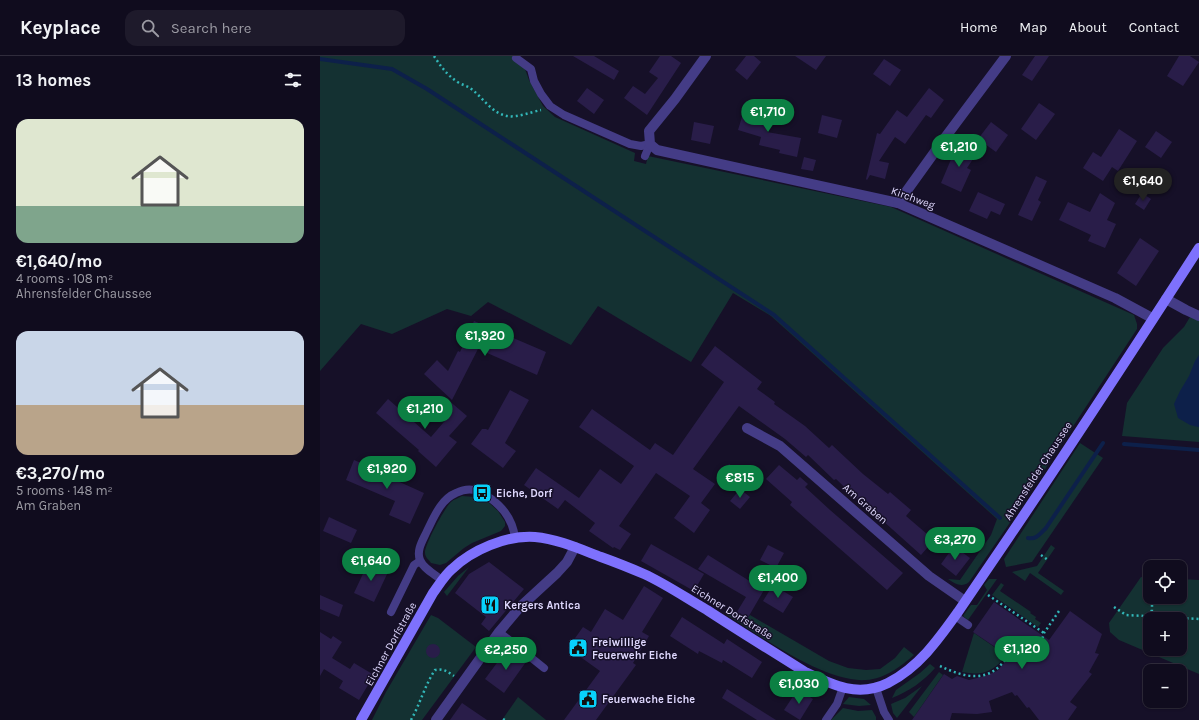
<!DOCTYPE html>
<meta charset="utf-8">
<style>
body{margin:0;font-family:Karla,sans-serif;background:#1e1a2b;color:#f1f3f6;height:100vh;display:flex;flex-direction:column;font-size:15px;white-space:nowrap}
*{box-sizing:border-box;margin:0}
p{font-size:13px;color:#9c9ba4}
.icon{flex:none;width:22px;height:22px;fill:none;stroke:currentColor;stroke-width:2;stroke-linecap:round;stroke-linejoin:round}
.map{position:relative;flex:1;overflow:hidden}
.drawer{display:flex;flex-direction:column;background:#100c1e;width:320px}
.drawer>*{flex:none}
.controls{position:absolute;left:823px;top:504px;display:grid;gap:8px}
.controls a{display:grid;place-items:center;width:44px;height:44px;border-radius:8px;background:#100c1e;box-shadow:0 1px 3px #0004,0 0 0 1px #302c3c;font-size:20px}
.price{position:absolute;translate:-50% -34px;padding:0 9px;border-radius:14px;background:#0b8043;color:#fff;font-size:13px;line-height:26px;filter:drop-shadow(0 1px 2px #0008)}
.price::after{content:'';position:absolute;left:50%;top:24px;width:12px;height:9px;margin-left:-6px;background:inherit;clip-path:polygon(0 0,100% 0,50% 100%)}
.price.selected{background:#222;color:#fff}
ul{padding:0;list-style:none}
li{display:grid;align-content:center;gap:8px;height:212px;padding:0 16px}
li span{display:grid;place-items:center;height:124px;border-radius:12px;color:#555}
li>.icon{margin-inline-start:auto}
span .icon{width:72px;height:72px;fill:#fffc;stroke-width:1}
li b{font-size:17px}
h2{display:flex;justify-content:space-between;align-items:center;height:48px;padding:0 16px;font-size:17px}
header{display:flex;align-items:center;gap:24px;box-sizing:border-box;height:56px;padding:0 20px;background:#100c1e;border-bottom:1px solid #302c3c}
header strong{font-size:19px}
nav{display:flex;gap:22px;margin-inline-start:auto;font-size:14px}
.search{width:280px;height:36px;background:#1e1a2b;display:flex;align-items:center;gap:10px;box-sizing:border-box;padding:0 14px;border-radius:12px;color:#9c9ba4;font-size:15px}
main{display:flex;flex:1;min-height:0}
.map>svg:first-child{display:block}
</style>
<header>
<strong>Keyplace</strong>
<div class="search"><svg class="icon" aria-label="search" viewBox="0 0 24 24"><circle cx="10" cy="10" r="6"/><path d="M15 15l6 6"/></svg>Search here</div>
<nav><a>Home</a><a>Map</a><a>About</a><a>Contact</a></nav>
</header>
<main>
<section class="drawer">
<h2>13 homes<svg class="icon" aria-label="filters" viewBox="0 0 24 24"><path d="M4 7h16M4 17h16"/><circle cx="9" cy="7" r="2"/><circle cx="15" cy="17" r="2"/></svg></h2>
<ul>
<li><span style="background:linear-gradient(#dfe7d0 70%,#7fa58c 0)"><svg class="icon" aria-label="home" viewBox="0 0 24 24"><path d="M3 11l9-7 9 7M6 9v11h12V9"/></svg></span><div><b>€1,640/mo</b><p>4 rooms · 108 m²</p><p>Ahrensfelder Chaussee</p></div></li>
<li><span style="background:linear-gradient(#c9d6e8 60%,#b9a48a 0)"><svg class="icon" aria-label="home" viewBox="0 0 24 24"><path d="M3 11l9-7 9 7M6 9v11h12V9"/></svg></span><div><b>€3,270/mo</b><p>5 rooms · 148 m²</p><p>Am Graben</p></div></li>
</ul>
</section>
<div class="map">
<svg width="879" height="664" viewBox="0 0 879 664">
<rect width="100%" height="100%" fill="#161028"/>
<g fill="#143132" fill-rule="evenodd">
<path d="M 0,0 L 197,0 L 205,13 L 209,24 L 223,50 L 235,61 L 315,97 L 314,105 L 326,108 L 328,100 L 571,151 L 814,259 L 817,268 L 817,273 L 689,468 L 649,526 C 642,532 635,528 628,523 L 640,524 L 671,479 L 677,463 L 451,260 L 413,237 L 371,306 L 278,250 L 251,289 L 168,246 L 151,260 L 127,253 L 72,278 L 41,268 L 0,315 Z"/>
<polygon points="870,261 879,264 879,386 802,380 807,347 843,292 864,271"/>
<polygon points="760,387 783,402 712,506 686,511 684,503"/>
<path d="M 142,440 L 155,441 L 167,445 L 178,455 L 185,466 L 185,470 L 181,475 L 152,487 L 144,492 L 126,507 L 120,509 L 111,507 C 109,504 105,501 105,497 C 104,490 125,451 131,446 C 134,443 139,442 142,440 Z"/>
<polygon points="731,489 735,492 718,517 744,535 741,539 710,517 705,525 692,516 717,510"/>
<polygon points="149,511 127,540 124,536 138,520"/>
<path d="M 821,521 L 830,522 L 830,541 L 860,541 L 860,523 L 879,524 L 879,618 L 799,584 L 790,576 L 789,567 ZM 830,563 L 860,563 L 860,593 L 830,593 Z"/>
<polygon points="669,523 677,523 648,564 643,560 651,549 657,549 667,534 664,529"/>
<polygon points="681,527 684,529 680,535 711,556 710,557 716,561 715,563 721,567 718,571 672,539"/>
<path d="M 408,555 L 425,565 L 430,559 L 485,591 L 509,605 L 528,612 L 546,614 L 560,613 L 575,602 L 584,591 L 594,599 C 581,610 565,623 546,624 C 505,627 442,581 407,559 Z"/>
<polygon points="111,559 118,562 156,591 102,664 52,664 66,636"/>
<path d="M 654,577 L 686,599 C 674,616 662,620 642,616 Z"/>
<path d="M 610,608 L 615,612 C 604,625 588,636 572,642 L 576,634 L 600,617 Z"/>
<polygon points="619,616 623,619 594,661 589,656"/>
<polygon points="602,630 577,662 573,657 571,648 585,642"/>
<polygon points="198,641 226,664 182,664"/>
<polygon points="529,641 544,643 551,649 539,650 523,648"/>
<polygon points="523,652 538,655 552,654 556,661 556,664 511,664"/>
</g>
<polygon fill="#0d204a" points="879,299 879,371 878,371 870,369 858,362 854,348 860,335 869,320 875,305"/>
<g fill="none" stroke-linecap="round" stroke-linejoin="round">
<g stroke="#0d204a" stroke-width="4">
<polyline points="0,3 72,13 107,33 454,259 680,462"/>
<polyline points="804,388 879,394"/>
<path d="M 708,482 C 716,484 721,477 726,472 L 783,387"/>
</g>
</g>
<g fill="#291d49">
<polygon points="253,0 274,0 299,15 294,24"/>
<polygon points="340,0 351,0 361,7 327,59 304,42 313,30 325,38 338,22 329,16"/>
<polygon points="426,0 434,0 441,6 427,24 415,14"/>
<polygon points="475,0 506,0 496,14"/>
<polygon points="715,0 729,0 712,25 702,19"/>
<polygon points="859,0 870,0 879,6 863,30 847,20"/>
<polygon points="564,3 581,14 570,30 553,18"/>
<polygon points="267,32 284,44 274,58 257,45"/>
<polygon points="609,32 624,44 611,62 606,59 585,88 575,81 559,105 569,107 565,123 550,119 547,124 546,123 557,77 560,78 577,54 587,61"/>
<polygon points="719,47 735,58 716,84 701,73"/>
<polygon points="425,51 451,59 447,76 481,82 477,101 459,97 460,94 439,89 441,81 418,74"/>
<polygon points="502,59 522,64 517,82 498,77"/>
<polygon points="374,66 394,70 390,88 371,84"/>
<polygon points="671,66 688,79 676,96 658,83"/>
<polygon points="799,73 817,85 798,115 792,111 783,125 763,112 773,96 781,101"/>
<polygon points="836,75 852,86 841,102 825,91"/>
<polygon points="643,87 657,97 647,112 651,114 641,136 621,127 632,101"/>
<polygon points="484,101 496,104 493,115 481,113"/>
<polygon points="716,120 727,125 718,144 721,146 712,165 698,159"/>
<polygon points="658,136 685,148 680,159 671,155 667,163 649,155"/>
<polygon points="780,137 795,147 787,164 796,168 785,192 768,185 771,179 739,164 748,146 770,156"/>
<polygon points="822,137 831,143 824,154 815,148"/>
<polygon points="820,182 839,195 816,230 797,217"/>
<polygon points="154,265 226,296 217,319 158,293 132,344 104,318 117,304 128,315 138,295 140,296"/>
<polygon points="395,290 442,326 437,333 455,346 454,348 485,370 509,392 512,389 543,418 568,438 570,436 591,454 586,460 614,484 601,499 543,447 542,448 516,423 514,424 488,399 486,401 465,383 419,350 373,413 395,428 381,447 390,454 374,477 354,462 370,440 336,417 299,470 311,478 300,494 294,491 293,492 269,475 275,467 245,444 238,453 204,429 216,412 259,442 280,413 301,428 314,410 259,371 272,353 330,394 335,387 353,399 404,326 381,309"/>
<polygon points="190,334 209,344 185,387 196,395 183,412 151,388 162,373 166,373 168,374"/>
<polygon points="68,343 111,381 129,360 119,352 127,343 147,360 129,380 137,386 116,411 98,395 99,394 56,357"/>
<polygon points="34,404 74,421 73,423 104,437 90,468 69,459 75,445 26,424"/>
<polygon points="409,408 419,415 413,424 403,418"/>
<polygon points="459,409 477,424 480,421 488,428 485,431 510,454 583,517 567,534 470,449 472,446 446,423"/>
<polygon points="420,433 430,441 420,453 410,445"/>
<polygon points="9,461 37,474 31,487 3,475"/>
<polygon points="331,488 384,518 374,535 321,505"/>
<polygon points="448,489 464,497 456,512 440,504"/>
<polygon points="634,490 650,502 636,520 621,508"/>
<polygon points="388,499 444,534 426,565 415,559 426,541 378,513"/>
<polygon points="169,506 204,533 169,575 161,568 166,561 135,537 149,518"/>
<polygon points="48,507 68,516 54,546 34,537"/>
<polygon points="453,529 473,541 463,557 443,545"/>
<polygon points="324,530 343,542 322,576 329,580 313,607 316,609 276,664 244,664 280,615 248,592 263,571 271,576 285,553 303,564"/>
<polygon points="0,539 23,549 19,561 0,553"/>
<polygon points="674,546 729,584 750,555 782,578 775,597 779,598 769,616 772,618 750,646 757,651 750,661 748,664 719,664 709,651 707,652 697,639 695,640 692,636 669,645 672,656 657,658 632,657 630,664 592,664 624,618 632,623 637,620 649,624 665,620 677,615 690,601 653,576"/>
<polygon points="362,561 404,588 407,583 442,606 432,622 403,604 402,607 379,595 378,598 350,580"/>
<polygon points="0,576 11,583 13,580 22,586 12,602 30,613 34,607 54,619 39,644 19,632 23,625 4,613 0,620"/>
<circle cx="113" cy="595" r="7"/>
<polygon points="188,592 206,606 184,637 165,623"/>
<polygon points="407,633 456,664 437,664 402,642"/>
<polygon points="478,633 493,643 480,664 464,654"/>
<polygon points="142,647 167,664 130,664"/>
</g>
<g fill="none" stroke-linecap="round" stroke-linejoin="round">
<g stroke="#32b7b8" stroke-width="2.5" stroke-dasharray="2 3" stroke-linecap="butt">
<path d="M 114,0 C 121,11 128,20 139,27 C 143,29 147,30 150,32 C 163,41 171,57 187,60 C 197,62 211,56 221,54"/>
<polyline points="721,499 728,504"/>
<polyline points="668,539 724,577"/>
<polyline points="794,551 806,559 879,563"/>
<polyline points="829,560 832,554 832,541"/>
<polyline points="721,587 724,577 739,555"/>
<path d="M 620,610 C 637,618 658,626 675,614 C 679,611 683,607 686,603"/>
<polyline points="183,663 185,664"/>
<path d="M 91,664 C 100,648 105,629 115,614 C 123,612 128,616 134,620"/>
</g>
<g stroke="#443c86" stroke-width="8">
<polyline points="196,2 211,13 214,25 221,38 230,50 244,59 310,88 321,90 330,88"/>
<polyline points="325,100 330,88"/>
<path d="M 122,524 C 115,519 103,512 100,504 C 96,494 103,484 107,475 C 114,461 121,443 136,437 C 150,430 158,434 170,442 C 184,452 193,465 195,482"/>
<polyline points="71,556 94,509 100,505"/>
<polyline points="635,560 648,569"/>
<polyline points="179,576 224,612"/>
<polyline points="556,632 564,656 569,664"/>
<polyline points="506,664 517,648 523,631"/>
</g>
<g stroke="#443c86" stroke-width="10">
<polyline points="386,0 355,43 329,75 330,88 337,94 578,147 795,242 832,262"/>
<polyline points="578,147 624,83 686,0"/>
<polyline points="846,243 866,254 879,260"/>
<polyline points="427,372 460,390 609,520 645,545"/>
<polyline points="116,664 179,576 200,551 237,517 247,506 255,491"/>
</g>
<path stroke="#7e71fd" stroke-width="10" d="M 41,664 L 113,537 C 119,529 124,520 132,513 C 152,494 186,479 215,481 C 238,483 260,493 281,501 C 295,506 310,512 324,518 C 346,528 366,542 387,554 C 419,575 452,595 485,616 C 512,629 538,642 568,627 C 599,611 618,584 638,556 C 655,531 672,506 689,481 C 754,385 817,288 879,192"/>
</g>
<defs>
<g id="bus-square" transform="scale(1)"><rect x="-9" y="-9" width="18" height="18" rx="4" fill="#08d1fb" stroke="#161028"/><path d="M-5-6H5V4H4V6H2V4H-2V6H-4V4H-5ZM-3.5-4V0h7V-4ZM-3.5 1.2v1.5H-2V1.2ZM2 1.2v1.5H3.5V1.2Z" fill="#111"/></g>
<g id="restaurant-square" transform="scale(1)"><rect x="-9" y="-9" width="18" height="18" rx="4" fill="#08d1fb" stroke="#161028"/><path d="M-5-6h1v4h1v-4h1v4h1v-4h1v5L-1.5 .5V6h-2V.5L-5-1ZM5-6V6H3V1.5H1.5Q1.5-4 5-6Z" fill="#111"/></g>
<g id="civic-square" transform="scale(1)"><rect x="-9" y="-9" width="18" height="18" rx="4" fill="#08d1fb" stroke="#161028"/><path d="M-.6-6.5H3V-4.5H.6V-3L4-1V1h2V6H-6V1h2V-1L-.6-3ZM-1.2 2.5V6h2.4V2.5Z" fill="#111"/></g>
</defs>
<g fill-rule="evenodd">
<use href="#bus-square" x="162" y="437"/>
<use href="#restaurant-square" x="170" y="549"/>
<use href="#civic-square" x="258" y="592"/>
<use href="#civic-square" x="268" y="643"/>
</g>
<g text-anchor="middle" dominant-baseline="central" stroke-width="3" stroke-linejoin="round" paint-order="stroke">
<g font-size="11" fill="#dfd8fe" stroke="#161028">
<text transform="translate(593 142) rotate(20)">Kirchweg</text>
<text transform="translate(718 415) rotate(-57)">Ahrensfelder Chaussee</text>
<text transform="translate(545 448) rotate(41)">Am Graben</text>
<text transform="translate(412 556) rotate(32)">Eichner Dorfstraße</text>
<text transform="translate(71 588) rotate(-61)">Eichner Dorfstraße</text>
</g>
<g font-size="11" font-weight="bold" fill="#dfd8fe" stroke="#161028" text-anchor="start">
<text x="176" y="437">Eiche, Dorf</text>
<text x="184" y="549">Kergers Antica</text>
<text x="272" y="586">Freiwillige<tspan x="272" dy="13">Feuerwehr Eiche</tspan></text>
<text x="282" y="643">Feuerwache Eiche</text>
</g>
</g>
</svg>
<div class="controls">
<a><svg class="icon" aria-label="locate" viewBox="0 0 24 24"><circle cx="12" cy="12" r="6"/><path d="M12 2v4M12 18v4M2 12h4M18 12h4"/></svg></a>
<a>+</a>
<a>−</a>
</div>
<b class="price" style="left:448px;top:77px">€1,710</b>
<b class="price" style="left:639px;top:112px">€1,210</b>
<b class="price selected" style="left:823px;top:146px">€1,640</b>
<b class="price" style="left:165px;top:301px">€1,920</b>
<b class="price" style="left:105px;top:374px">€1,210</b>
<b class="price" style="left:67px;top:434px">€1,920</b>
<b class="price" style="left:420px;top:443px">€815</b>
<b class="price" style="left:635px;top:505px">€3,270</b>
<b class="price" style="left:51px;top:526px">€1,640</b>
<b class="price" style="left:458px;top:543px">€1,400</b>
<b class="price" style="left:702px;top:614px">€1,120</b>
<b class="price" style="left:186px;top:615px">€2,250</b>
<b class="price" style="left:479px;top:649px">€1,030</b>
</div>
</main>
